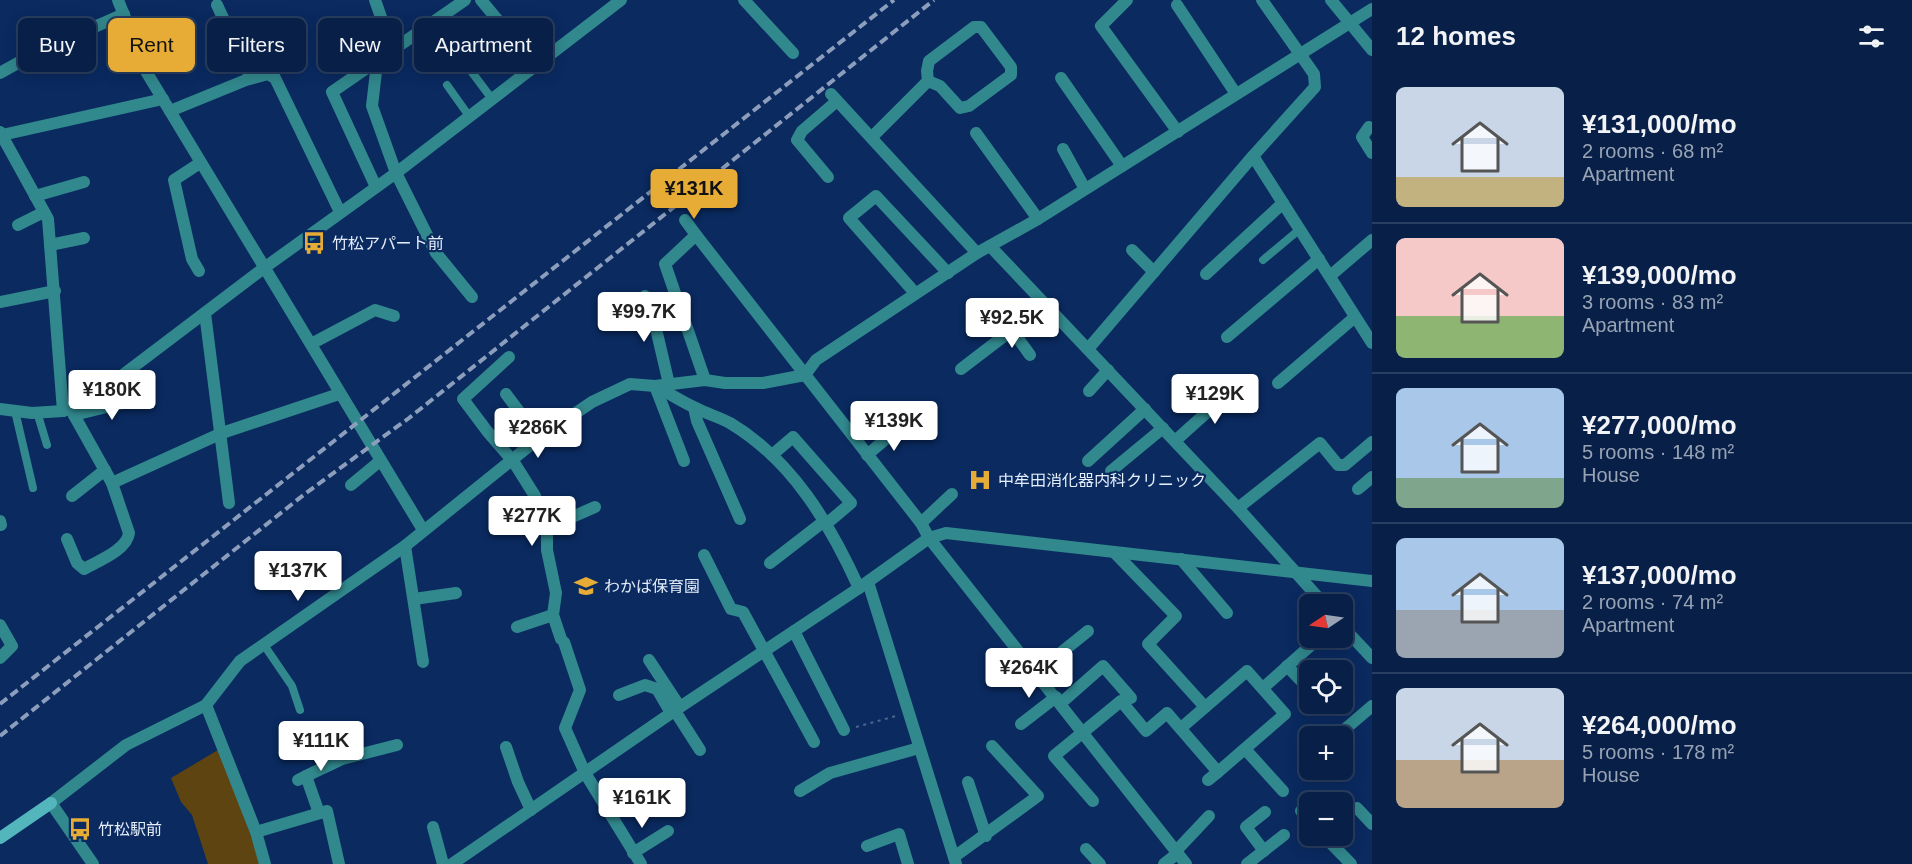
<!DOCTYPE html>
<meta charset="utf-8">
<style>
body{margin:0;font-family:Arial,"Noto Sans JP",sans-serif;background:#11284f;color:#f1f3f6;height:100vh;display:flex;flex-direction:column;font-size:22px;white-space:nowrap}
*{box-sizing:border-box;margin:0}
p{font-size:20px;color:#98a3b4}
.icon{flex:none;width:33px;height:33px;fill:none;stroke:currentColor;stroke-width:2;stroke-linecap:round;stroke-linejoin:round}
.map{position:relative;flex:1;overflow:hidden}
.panel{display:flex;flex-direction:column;background:#082048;width:540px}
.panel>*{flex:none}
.top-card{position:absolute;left:18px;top:18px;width:570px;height:54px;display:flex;gap:12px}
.needle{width:39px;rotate:257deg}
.controls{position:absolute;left:1299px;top:594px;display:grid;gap:12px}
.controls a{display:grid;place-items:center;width:54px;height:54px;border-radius:9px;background:#082048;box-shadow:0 3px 15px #0003,0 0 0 2px #293e60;font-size:30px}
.price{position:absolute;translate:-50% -51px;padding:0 14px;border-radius:6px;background:#fff;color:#222;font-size:20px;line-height:39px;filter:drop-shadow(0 2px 3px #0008)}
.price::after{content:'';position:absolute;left:50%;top:36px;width:18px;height:14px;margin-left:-9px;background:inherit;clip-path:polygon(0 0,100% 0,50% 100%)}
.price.active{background:#e6ac36;color:#111}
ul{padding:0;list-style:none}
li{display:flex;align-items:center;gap:18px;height:150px;padding:0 24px}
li+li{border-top:2px solid #293e60}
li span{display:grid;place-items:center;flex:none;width:168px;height:120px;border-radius:9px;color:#555}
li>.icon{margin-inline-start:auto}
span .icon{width:72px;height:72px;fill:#fffc;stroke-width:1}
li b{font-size:26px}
h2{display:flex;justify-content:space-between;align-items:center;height:72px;padding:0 24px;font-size:26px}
.chip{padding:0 21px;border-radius:9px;background:#082048;box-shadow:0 3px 15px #0003,0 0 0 2px #293e60;font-size:21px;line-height:54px}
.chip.active{background:#e6ac36;color:#111}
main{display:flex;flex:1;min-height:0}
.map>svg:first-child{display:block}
</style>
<main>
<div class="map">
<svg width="1372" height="864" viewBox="0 0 1372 864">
<rect width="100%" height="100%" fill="#0a2a60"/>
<polygon fill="#5d4411" points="218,750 228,765 260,864 208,864 192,815 181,802 171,778"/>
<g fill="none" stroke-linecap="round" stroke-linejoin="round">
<polyline stroke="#4c658e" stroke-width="2" stroke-dasharray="3 4.5" stroke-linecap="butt" points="856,727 896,716"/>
<g stroke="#31888d" stroke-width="8">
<polyline points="471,71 492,99"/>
<polyline points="447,85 469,116"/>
<polyline points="1263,260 1300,229"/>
<polyline points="15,411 33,488"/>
<polyline points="37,412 47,445"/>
<polyline points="264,645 292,686 300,710"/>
</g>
<g stroke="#31888d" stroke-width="12">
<polyline points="118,0 147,73 423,530"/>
<polyline points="375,0 382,20 372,106 396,173 436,253 472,297"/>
<polyline points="481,0 535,65"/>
<polyline points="744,0 793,53"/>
<polyline points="1127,0 1101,26 1178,132"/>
<polyline points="217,5 251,78"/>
<polyline points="1177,5 1236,94"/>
<polyline points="67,39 124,14"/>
<polyline points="0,73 25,59"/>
<polyline points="1061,78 1122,166"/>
<polyline points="831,94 977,253"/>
<polyline points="170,111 246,80 268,74 275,78 340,212"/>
<polyline points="1369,127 1362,137 1372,153"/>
<polyline points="0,132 48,219 63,411"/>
<polyline points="976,133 1038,219"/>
<polyline points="2,135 163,99"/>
<polyline points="872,137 928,81 927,71 929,61 974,27 981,27 1011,67 1011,75 969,106 960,108 940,86 928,81"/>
<polyline points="1063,149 1085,189"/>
<polyline points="1253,156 1372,343"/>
<polyline points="828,177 797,140 802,131 837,101"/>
<polyline points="376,187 332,92 465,0"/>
<polyline points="35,196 84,182"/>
<polyline points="685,220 696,235"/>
<polyline points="18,225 44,212"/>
<polyline points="50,245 84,238"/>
<polyline points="990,246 1238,508 1324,604"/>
<polyline points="1132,250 1154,272"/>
<polyline points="199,271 192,259 174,180 200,163"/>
<polyline points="1206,274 1283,203"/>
<polyline points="1330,276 1372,240"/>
<polyline points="915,293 849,218 876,196 948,273"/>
<polyline points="645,296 657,333 669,384"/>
<polyline points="0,302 55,291"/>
<polyline points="205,313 229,503"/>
<polyline points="1012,330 1030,355"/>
<polyline points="1227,337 1319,259"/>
<polyline points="311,344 375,310 394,316"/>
<polyline points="1088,349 1253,156 1315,87 1314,74 1262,0"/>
<polyline points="509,357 463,399 487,431 513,461 535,496 547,528 547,550 556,593 553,615 517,627"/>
<polyline points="961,369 1046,304"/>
<polyline points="705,380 665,264 696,235 921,523 929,538 1186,864"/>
<polyline points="1278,383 1355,317"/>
<path d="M 655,386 C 669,393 682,402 696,408 C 707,414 719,417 730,423 C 792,460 830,524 859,588"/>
<polyline points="655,386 684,461"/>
<polyline points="1089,391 1108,370"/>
<polyline points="506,394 539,438"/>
<polyline points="694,408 697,421 740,519"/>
<polyline points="0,409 32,413 63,411 95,396 264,268 396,173 621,0"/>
<polyline points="74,415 143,398"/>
<polyline points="1175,441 1235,387"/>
<polyline points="867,455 901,426"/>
<polyline points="1088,461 1145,409"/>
<polyline points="1111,471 1163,428"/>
<polyline points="112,483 222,433 339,394"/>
<polyline points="351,485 380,461"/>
<polyline points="1358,489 1372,477"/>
<polyline points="72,496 105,470"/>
<polyline points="1238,508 1320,443 1338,465 1345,465 1372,442"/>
<polyline points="0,521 1,525"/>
<polyline points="921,523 952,494"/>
<polyline points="547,528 595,507"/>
<path d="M 67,539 L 77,563 L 84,569 C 98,561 127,550 129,533 L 112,483 L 70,408"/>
<polyline points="405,546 423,662"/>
<polyline points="1114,552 1176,616 1148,644 1205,707"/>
<polyline points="704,555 731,609 743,612 814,742"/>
<polyline points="1181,559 1227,613"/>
<polyline points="770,563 823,522 831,520 851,503 793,437 772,455"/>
<polyline points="868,582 956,864"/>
<polyline points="414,599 456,593"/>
<polyline points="553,615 561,639"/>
<polyline points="0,625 12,646 0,658"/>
<polyline points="1342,626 1372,658"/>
<polyline points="794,631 844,730"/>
<polyline points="564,642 580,690 565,728 585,773 641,864"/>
<polyline points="649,660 680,707"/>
<polyline points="1287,666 1309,689"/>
<polyline points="1037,672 1088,631"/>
<polyline points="1263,688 1319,638"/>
<polyline points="619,695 645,685 657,689 671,713"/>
<polyline points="1061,703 1103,666 1131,698"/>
<polyline points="206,705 256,832 265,864"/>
<polyline points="675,711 700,750"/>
<polyline points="1021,724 1056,697"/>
<polyline points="1337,736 1372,706"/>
<polyline points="506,747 518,782 531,810"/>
<polyline points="1245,749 1283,791"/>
<polyline points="306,776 342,759 397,745"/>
<polyline points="298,780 306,776 319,813"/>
<polyline points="1208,780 1218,772"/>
<polyline points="968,782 986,836"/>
<polyline points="800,791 830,773 919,748"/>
<polyline points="1093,801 1054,756 1121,701 1146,731 1167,713 1218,772 1285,714 1247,671 1181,728"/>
<polyline points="51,803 126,745 206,705 240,661 405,546 539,438 592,402 630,384 655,386 705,380 725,383 763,383 805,375 816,360 977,253 1038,219 1372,9"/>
<polyline points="1357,808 1372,824"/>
<polyline points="1301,811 1310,820"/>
<polyline points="433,827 443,864"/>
<polyline points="256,832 327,811 339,864"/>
<polyline points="1324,836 1351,864"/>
<polyline points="867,846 899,834 908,864"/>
<polyline points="1086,849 1100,864"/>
<polyline points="1176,851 1209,816"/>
<polyline points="1264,851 1246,827 1265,812"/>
<polyline points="633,853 668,831"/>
<polyline points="954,857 1038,796 992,746"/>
<polyline points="1164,864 1178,853"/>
<polyline points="1247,864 1284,835"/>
</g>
<g stroke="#31888d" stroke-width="12">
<polyline points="1331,0 1372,50"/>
<polyline points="51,803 93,864"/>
<polyline points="452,864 680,707 859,588 929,538 946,533 1372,581"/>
</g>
<polyline stroke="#53b6bc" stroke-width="12" points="0,838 51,803"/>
<g stroke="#8c9ebc" stroke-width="4" stroke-dasharray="9 4.5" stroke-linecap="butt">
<polyline points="0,704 894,0"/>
<polyline points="0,736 306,493 409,418 934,0"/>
</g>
</g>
<defs>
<g id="bus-bare" transform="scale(1.8)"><path d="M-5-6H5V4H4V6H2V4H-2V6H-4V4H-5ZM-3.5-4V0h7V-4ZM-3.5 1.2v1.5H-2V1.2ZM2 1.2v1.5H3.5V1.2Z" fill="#e6ac36" stroke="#0a2a60" stroke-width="2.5" paint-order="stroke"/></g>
<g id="hospital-bare" transform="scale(1.8)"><path d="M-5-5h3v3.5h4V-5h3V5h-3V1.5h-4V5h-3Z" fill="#e6ac36" stroke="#0a2a60" stroke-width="2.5" paint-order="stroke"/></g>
<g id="school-bare" transform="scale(1.8)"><path d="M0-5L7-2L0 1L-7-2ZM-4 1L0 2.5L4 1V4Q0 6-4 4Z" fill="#e6ac36" stroke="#0a2a60" stroke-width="2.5" paint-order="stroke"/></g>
</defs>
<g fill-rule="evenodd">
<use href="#bus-bare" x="314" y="243"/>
<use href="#hospital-bare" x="980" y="480"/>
<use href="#school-bare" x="586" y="586"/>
<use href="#bus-bare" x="80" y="829"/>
</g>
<g text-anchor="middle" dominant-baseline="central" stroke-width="4.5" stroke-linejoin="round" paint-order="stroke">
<g font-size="16" fill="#e4edfa" stroke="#0a2a60" text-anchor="start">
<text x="332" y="243">竹松アパート前</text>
<text x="998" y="480">中牟田消化器内科クリニック</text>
<text x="604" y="586">わかば保育園</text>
<text x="98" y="829">竹松駅前</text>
</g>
</g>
</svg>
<div class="controls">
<a><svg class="needle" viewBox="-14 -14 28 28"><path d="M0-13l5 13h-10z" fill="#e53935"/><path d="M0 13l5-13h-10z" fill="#98a3b4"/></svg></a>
<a><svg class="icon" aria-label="locate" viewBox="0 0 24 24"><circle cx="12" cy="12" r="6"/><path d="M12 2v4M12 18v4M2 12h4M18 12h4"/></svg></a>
<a>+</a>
<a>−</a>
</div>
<b class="price active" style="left:694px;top:220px">¥131K</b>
<b class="price" style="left:644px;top:343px">¥99.7K</b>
<b class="price" style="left:1012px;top:349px">¥92.5K</b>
<b class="price" style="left:112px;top:421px">¥180K</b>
<b class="price" style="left:1215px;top:425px">¥129K</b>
<b class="price" style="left:894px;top:452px">¥139K</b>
<b class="price" style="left:538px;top:459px">¥286K</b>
<b class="price" style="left:532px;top:547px">¥277K</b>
<b class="price" style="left:298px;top:602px">¥137K</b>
<b class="price" style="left:1029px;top:699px">¥264K</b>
<b class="price" style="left:321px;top:772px">¥111K</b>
<b class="price" style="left:642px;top:829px">¥161K</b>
<div class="top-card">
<a class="chip">Buy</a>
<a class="chip active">Rent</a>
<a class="chip">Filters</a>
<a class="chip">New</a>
<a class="chip">Apartment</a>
</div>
</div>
<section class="panel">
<h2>12 homes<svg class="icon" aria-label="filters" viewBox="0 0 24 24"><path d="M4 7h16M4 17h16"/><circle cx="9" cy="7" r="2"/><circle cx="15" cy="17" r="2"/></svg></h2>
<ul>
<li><span style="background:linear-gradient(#c9d6e8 75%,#c2b280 0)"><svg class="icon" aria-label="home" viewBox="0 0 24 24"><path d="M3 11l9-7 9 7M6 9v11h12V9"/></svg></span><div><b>¥131,000/mo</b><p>2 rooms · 68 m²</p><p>Apartment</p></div></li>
<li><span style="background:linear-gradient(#f6c9c9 65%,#8fb573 0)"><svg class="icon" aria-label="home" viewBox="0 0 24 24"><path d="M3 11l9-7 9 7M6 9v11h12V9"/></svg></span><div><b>¥139,000/mo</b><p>3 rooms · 83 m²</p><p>Apartment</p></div></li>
<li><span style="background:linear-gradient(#a9c7e8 75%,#7fa58c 0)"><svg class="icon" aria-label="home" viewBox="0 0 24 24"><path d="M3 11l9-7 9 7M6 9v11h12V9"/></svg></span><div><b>¥277,000/mo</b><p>5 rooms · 148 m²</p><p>House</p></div></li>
<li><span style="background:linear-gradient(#a9c7e8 60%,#9aa5b1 0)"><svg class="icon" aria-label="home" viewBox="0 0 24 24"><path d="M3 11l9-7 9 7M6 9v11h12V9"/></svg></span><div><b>¥137,000/mo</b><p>2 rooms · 74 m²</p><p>Apartment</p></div></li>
<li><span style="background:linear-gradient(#c9d6e8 60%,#b9a48a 0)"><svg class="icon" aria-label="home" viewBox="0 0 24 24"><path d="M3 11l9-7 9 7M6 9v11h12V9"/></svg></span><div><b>¥264,000/mo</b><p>5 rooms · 178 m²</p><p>House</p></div></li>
</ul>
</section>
</main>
